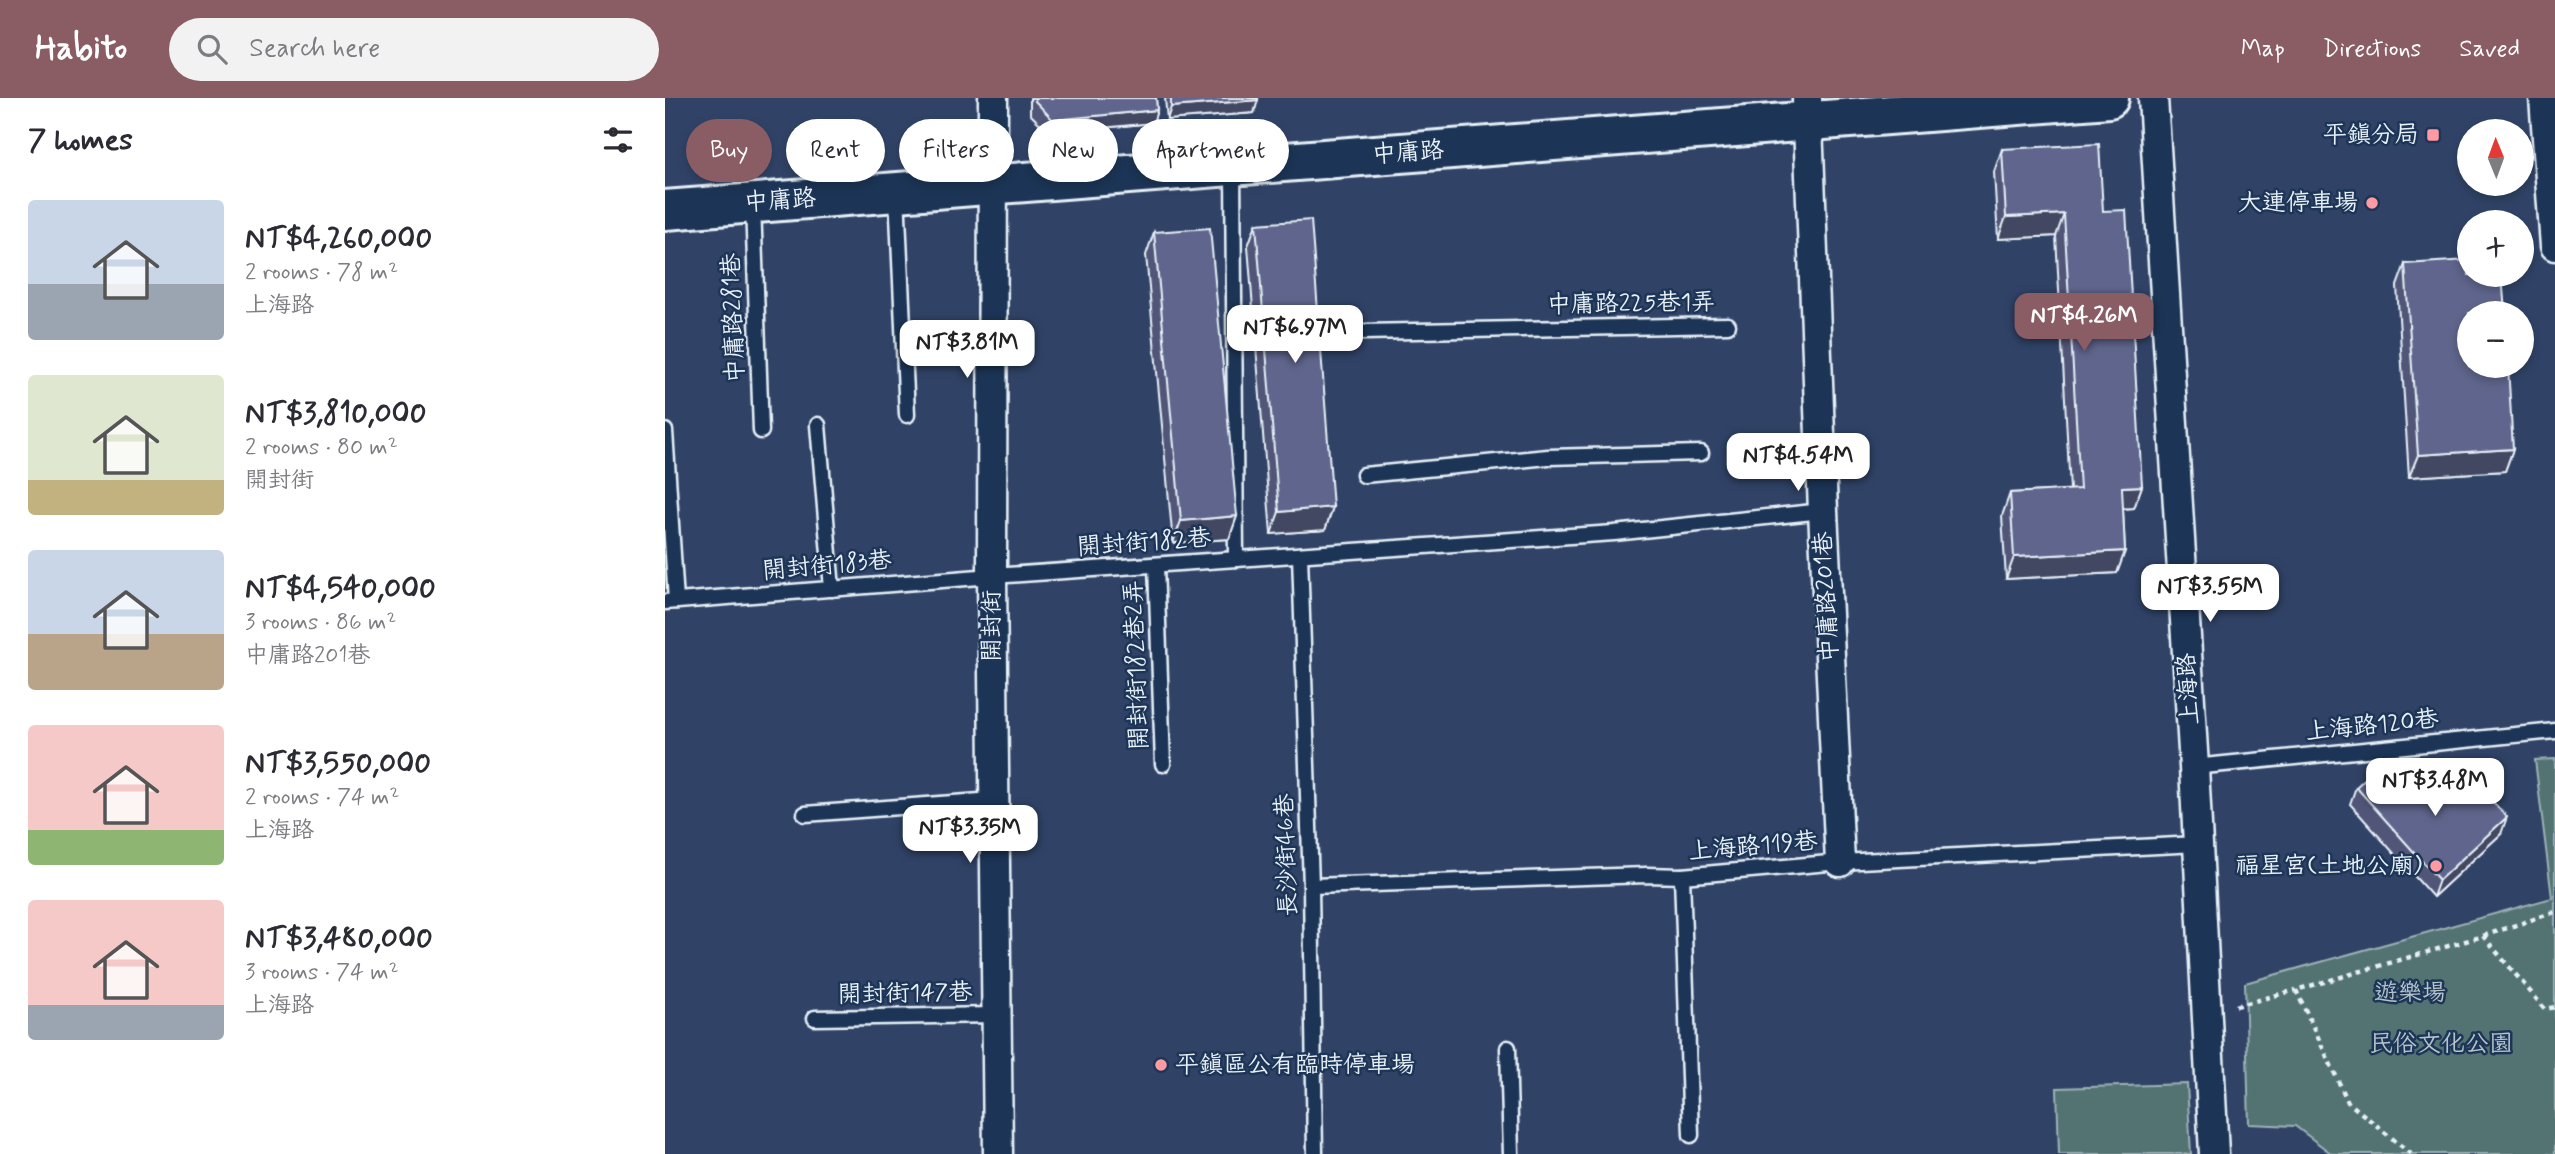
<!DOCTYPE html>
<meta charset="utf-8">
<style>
body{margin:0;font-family:Mynerve,"LXGW WenKai TC",sans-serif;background:#f2f2f3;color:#2b2b33;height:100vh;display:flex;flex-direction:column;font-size:26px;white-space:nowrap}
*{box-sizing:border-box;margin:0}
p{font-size:23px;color:#7c7c81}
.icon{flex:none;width:38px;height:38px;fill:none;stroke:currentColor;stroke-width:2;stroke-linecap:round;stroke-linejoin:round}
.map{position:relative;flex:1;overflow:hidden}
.details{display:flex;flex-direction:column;background:#fff;width:665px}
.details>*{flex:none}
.guide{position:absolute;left:21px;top:21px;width:665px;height:63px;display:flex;gap:14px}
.needle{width:46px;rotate:359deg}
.buttons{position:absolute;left:1792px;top:21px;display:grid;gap:14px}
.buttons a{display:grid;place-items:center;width:77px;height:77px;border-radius:50%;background:#fff;box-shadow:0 4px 10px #0003;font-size:35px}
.price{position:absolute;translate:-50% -60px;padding:0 16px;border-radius:14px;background:#fff;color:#222;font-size:23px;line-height:46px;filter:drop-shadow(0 2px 4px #0008)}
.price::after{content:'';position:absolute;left:50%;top:42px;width:21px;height:16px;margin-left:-10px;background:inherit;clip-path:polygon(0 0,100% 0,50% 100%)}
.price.selected{background:#8a5d65;color:#fff}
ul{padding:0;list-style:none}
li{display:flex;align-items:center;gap:21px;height:175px;padding:0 28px}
li span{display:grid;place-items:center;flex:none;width:196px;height:140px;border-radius:7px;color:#555}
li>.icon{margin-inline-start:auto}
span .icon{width:84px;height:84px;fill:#fffc;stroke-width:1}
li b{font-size:30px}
h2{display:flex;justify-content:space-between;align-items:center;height:84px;padding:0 28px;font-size:30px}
.tag{padding:0 24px;border-radius:32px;background:#fff;box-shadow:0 4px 10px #0003;font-size:24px;line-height:63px}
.tag.selected{background:#8a5d65;color:#fff}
header{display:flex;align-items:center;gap:42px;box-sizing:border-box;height:98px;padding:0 35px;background:#8a5d65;color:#fff}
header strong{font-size:33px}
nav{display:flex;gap:38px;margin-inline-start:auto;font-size:24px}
.search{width:490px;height:63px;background:#f2f2f3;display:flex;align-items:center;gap:18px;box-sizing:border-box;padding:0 24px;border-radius:38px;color:#7c7c81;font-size:26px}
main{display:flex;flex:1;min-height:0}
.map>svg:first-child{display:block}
</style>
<header>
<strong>Habito</strong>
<div class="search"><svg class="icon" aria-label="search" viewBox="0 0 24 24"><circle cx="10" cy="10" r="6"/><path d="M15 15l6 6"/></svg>Search here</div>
<nav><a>Map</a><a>Directions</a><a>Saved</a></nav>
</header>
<main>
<section class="details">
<h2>7 homes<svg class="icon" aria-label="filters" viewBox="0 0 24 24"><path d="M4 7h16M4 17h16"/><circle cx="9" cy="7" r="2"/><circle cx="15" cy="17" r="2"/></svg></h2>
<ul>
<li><span style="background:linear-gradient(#c9d6e8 60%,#9aa5b1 0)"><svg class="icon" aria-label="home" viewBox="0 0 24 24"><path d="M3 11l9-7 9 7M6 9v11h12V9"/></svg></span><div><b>NT$4,260,000</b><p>2 rooms · 78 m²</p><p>上海路</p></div></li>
<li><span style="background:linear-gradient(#dfe7d0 75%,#c2b280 0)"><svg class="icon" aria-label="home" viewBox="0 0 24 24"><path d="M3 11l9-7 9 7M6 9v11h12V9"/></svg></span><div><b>NT$3,810,000</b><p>2 rooms · 80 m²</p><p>開封街</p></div></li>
<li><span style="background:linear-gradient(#c9d6e8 60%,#b9a48a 0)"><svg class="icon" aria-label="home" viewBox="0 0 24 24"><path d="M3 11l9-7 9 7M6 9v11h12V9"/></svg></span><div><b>NT$4,540,000</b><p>3 rooms · 86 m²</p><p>中庸路201巷</p></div></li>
<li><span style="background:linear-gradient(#f6c9c9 75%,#8fb573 0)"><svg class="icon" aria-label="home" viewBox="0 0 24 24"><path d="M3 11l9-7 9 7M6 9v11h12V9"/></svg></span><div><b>NT$3,550,000</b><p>2 rooms · 74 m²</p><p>上海路</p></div></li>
<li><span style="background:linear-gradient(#f6c9c9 75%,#9aa5b1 0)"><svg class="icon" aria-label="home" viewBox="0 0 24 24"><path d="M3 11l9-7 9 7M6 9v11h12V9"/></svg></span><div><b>NT$3,480,000</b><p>3 rooms · 74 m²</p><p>上海路</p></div></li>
</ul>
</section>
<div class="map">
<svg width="1890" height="1056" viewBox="0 0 1890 1056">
<rect width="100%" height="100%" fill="#304367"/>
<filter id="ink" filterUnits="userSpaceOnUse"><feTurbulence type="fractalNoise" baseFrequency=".0143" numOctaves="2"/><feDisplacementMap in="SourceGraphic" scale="14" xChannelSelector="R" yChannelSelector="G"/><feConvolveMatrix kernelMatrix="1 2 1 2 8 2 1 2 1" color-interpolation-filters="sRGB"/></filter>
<g filter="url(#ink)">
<g fill="#527372" stroke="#9db2b5" stroke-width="2">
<polygon points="1890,661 1890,1056 1667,1056 1630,1028 1584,1026 1580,885 1887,800 1870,662"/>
<polygon points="1522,986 1526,1056 1394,1056 1392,990"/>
</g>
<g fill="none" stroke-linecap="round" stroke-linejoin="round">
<g stroke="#e8f1f8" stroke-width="19">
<g id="lane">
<polyline points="568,70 571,461"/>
<polyline points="232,95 242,317"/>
<polyline points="88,106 96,333"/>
<polyline points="697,234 1063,227"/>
<polyline points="153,327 167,491"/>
<polyline points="0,333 11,503"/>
<polyline points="699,377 883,359 1036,355"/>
<polyline points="635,457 646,788 650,1056"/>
<polyline points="491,467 498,666"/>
<polyline points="0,504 327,478 949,435 1158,413"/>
<polyline points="1529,669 1890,633"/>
<polyline points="140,716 329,702"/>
<polyline points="1017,778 1026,1037"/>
<polyline points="646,788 982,777 1017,778 1175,764 1533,746"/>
<polyline points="150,920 331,917"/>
<polyline points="843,950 846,1056"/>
</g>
</g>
<g stroke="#e8f1f8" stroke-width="33">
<g id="street">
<polyline points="328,0 327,478 333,1056"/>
<polyline points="1142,0 1158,413 1175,764"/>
<polyline points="1488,0 1529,669 1549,1056"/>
<polyline points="1879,0 1890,148"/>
</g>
</g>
<g stroke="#e8f1f8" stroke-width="44">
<polyline id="secondary" points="0,112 1444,0"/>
</g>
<g stroke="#e8f1f8" stroke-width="4.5" stroke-dasharray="5 5" stroke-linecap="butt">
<polyline points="1818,838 1880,911 1890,909"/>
<polyline points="1571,908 1631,892"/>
<polyline points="1746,1056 1683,1004 1631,892 1818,838 1890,814"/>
</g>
<use href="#lane" stroke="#1d3557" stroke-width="14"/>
<use href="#street" stroke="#1d3557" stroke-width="28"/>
<use href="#secondary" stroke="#1d3557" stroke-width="38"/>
</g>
<g fill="#515778" stroke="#e8f1f8" stroke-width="2">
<polygon points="365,0 491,0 492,12 488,25 384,35 365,16"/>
<polygon points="500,0 593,0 589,15 502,22"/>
<polygon points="1337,51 1438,113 1477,388 1469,410 1458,411 1460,453 1452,475 1341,481 1337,418 1345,395 1405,392 1391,138 1333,141 1329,74"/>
<polygon points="591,126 668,409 660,432 606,436 583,148"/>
<polygon points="489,134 572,418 564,441 508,445 481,157"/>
<polygon points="1740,166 1848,351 1840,373 1744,379 1732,188"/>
<polygon points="1691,689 1746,698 1836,736 1768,799 1685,706"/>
</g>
<g fill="#424762" stroke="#e8f1f8" stroke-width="2">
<polygon points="593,2 589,15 502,22 506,9"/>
<polygon points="492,12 488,25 384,35 388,22"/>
<polygon points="1399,116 1391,138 1333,141 1341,119"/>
<polygon points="1848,351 1840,373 1744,379 1753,357"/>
<polygon points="1477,388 1469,410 1449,411 1457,389"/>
<polygon points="668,409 660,432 606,436 614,414"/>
<polygon points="572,418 564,441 508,445 516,423"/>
<polygon points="1460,453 1452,475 1341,481 1349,459"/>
<polygon points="1842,719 1836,736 1768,799 1774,782"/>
</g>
<g fill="#5e658c" stroke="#e8f1f8" stroke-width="2">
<polygon points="370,0 491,0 492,12 388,22 370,3"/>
<polygon points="506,0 593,0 593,2 506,9"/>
<polygon points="1434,46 1438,113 1461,112 1477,388 1457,389 1460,453 1349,459 1345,395 1415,391 1399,116 1341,119 1337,51"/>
<polygon points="646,122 668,409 614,414 591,126"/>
<polygon points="545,130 572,418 516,423 489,134"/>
<polygon points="1804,162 1804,177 1837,177 1840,215 1804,215 1804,268 1843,268 1848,351 1753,357 1740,166"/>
<polygon points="1715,667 1746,698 1805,680 1842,719 1774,782 1691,689"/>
</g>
</g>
<g fill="#ff9aa2" stroke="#1d3557" stroke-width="2.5">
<rect x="1761" y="30" width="14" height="14" rx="3.5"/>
<circle cx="1707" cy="105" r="7"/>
<circle cx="1771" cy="768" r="7"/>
<circle cx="496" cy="967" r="7"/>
</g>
<g text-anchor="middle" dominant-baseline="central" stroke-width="5" stroke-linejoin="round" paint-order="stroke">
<g font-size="24" fill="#e8f1f8" stroke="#1d3557" text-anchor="end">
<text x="1754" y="37">平鎮分局</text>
<text x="1693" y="105">大連停車場</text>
<text x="1757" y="768">福星宮(土地公廟)</text>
<text x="510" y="967" text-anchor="start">平鎮區公有臨時停車場</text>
</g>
<g font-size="24" fill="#e8f1f8" stroke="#1d3557">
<text transform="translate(743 55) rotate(-4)">中庸路</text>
<text transform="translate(115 103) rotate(-4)">中庸路</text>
<text transform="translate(966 206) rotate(-1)">中庸路225巷1弄</text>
<text transform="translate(69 220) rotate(-92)">中庸路281巷</text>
<text transform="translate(479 445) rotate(-4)">開封街182巷</text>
<text transform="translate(162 468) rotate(-5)">開封街183巷</text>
<text transform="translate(1162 499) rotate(-93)">中庸路201巷</text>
<text transform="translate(327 528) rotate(-90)">開封街</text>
<text transform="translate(472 567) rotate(-92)">開封街182巷2弄</text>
<text transform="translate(1524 591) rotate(-94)">上海路</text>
<text transform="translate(1707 628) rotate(-6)">上海路120巷</text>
<text transform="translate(1088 749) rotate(-5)">上海路119巷</text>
<text transform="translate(622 757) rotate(-92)">長沙街46巷</text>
<text transform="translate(240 896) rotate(-1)">開封街147巷</text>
</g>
<g font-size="24" fill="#b4c5c9" stroke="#1d3557">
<text x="1745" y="895">遊樂場</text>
<text x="1776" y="946">民俗文化公園</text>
</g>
</g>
</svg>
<div class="buttons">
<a><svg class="needle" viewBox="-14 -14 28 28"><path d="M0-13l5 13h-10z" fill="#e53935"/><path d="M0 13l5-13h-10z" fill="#7c7c81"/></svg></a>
<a>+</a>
<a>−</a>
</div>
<b class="price selected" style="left:1419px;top:255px">NT$4.26M</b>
<b class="price" style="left:630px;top:267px">NT$6.97M</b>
<b class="price" style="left:302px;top:282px">NT$3.81M</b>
<b class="price" style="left:1133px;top:395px">NT$4.54M</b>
<b class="price" style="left:1545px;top:526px">NT$3.55M</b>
<b class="price" style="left:1770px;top:720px">NT$3.48M</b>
<b class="price" style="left:305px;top:767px">NT$3.35M</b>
<div class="guide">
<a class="tag selected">Buy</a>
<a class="tag">Rent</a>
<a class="tag">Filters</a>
<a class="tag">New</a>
<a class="tag">Apartment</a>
</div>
</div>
</main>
